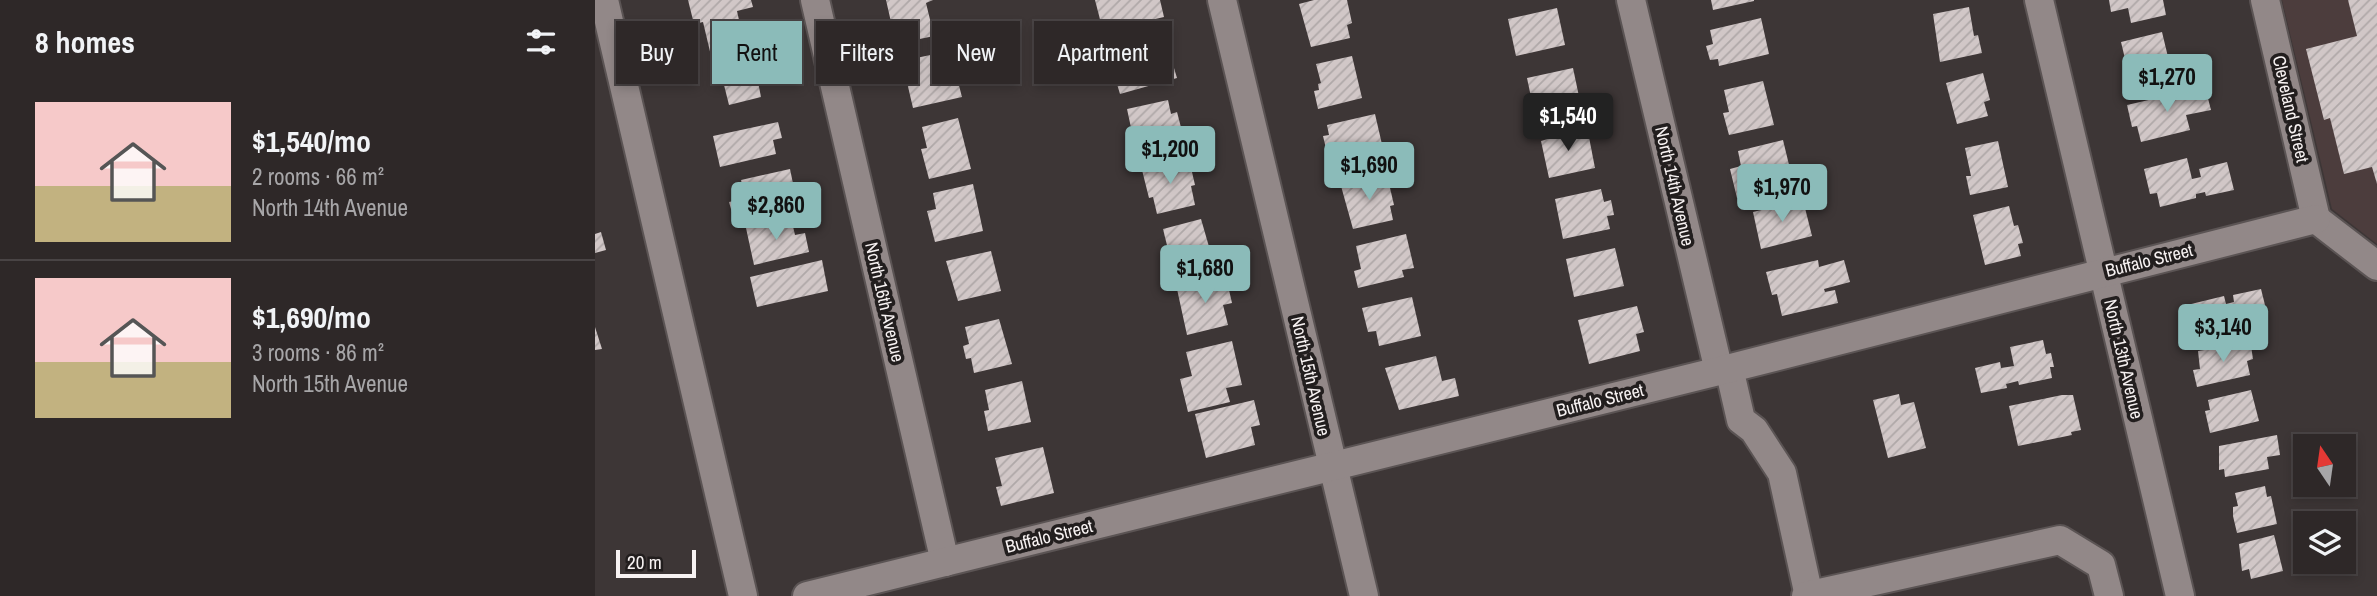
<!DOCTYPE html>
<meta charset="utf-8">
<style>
body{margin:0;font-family:"Archivo Narrow",sans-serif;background:#3a3434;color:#f1f3f6;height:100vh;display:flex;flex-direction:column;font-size:26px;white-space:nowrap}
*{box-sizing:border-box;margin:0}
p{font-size:23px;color:#a7a6a8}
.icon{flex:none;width:38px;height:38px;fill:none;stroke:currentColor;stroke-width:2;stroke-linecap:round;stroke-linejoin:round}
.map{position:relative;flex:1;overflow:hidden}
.drawer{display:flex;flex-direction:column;background:#2e2828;width:595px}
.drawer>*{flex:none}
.banner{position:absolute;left:21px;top:21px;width:665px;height:63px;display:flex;gap:14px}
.needle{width:46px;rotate:347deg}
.buttons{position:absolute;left:1698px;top:434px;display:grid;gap:14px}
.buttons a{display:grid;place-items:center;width:63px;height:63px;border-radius:0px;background:#2e2828;box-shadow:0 4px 10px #0003,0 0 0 2px #494445;font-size:35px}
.scale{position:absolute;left:21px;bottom:18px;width:80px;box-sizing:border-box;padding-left:7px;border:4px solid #f7f2f2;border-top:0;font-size:19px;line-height:24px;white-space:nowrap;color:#f7f2f2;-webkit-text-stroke:5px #221e1e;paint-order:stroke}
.price{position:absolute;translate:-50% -60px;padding:0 16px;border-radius:7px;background:#8bbbb9;color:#111;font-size:23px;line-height:46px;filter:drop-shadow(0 2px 4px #0008)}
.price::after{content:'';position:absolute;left:50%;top:42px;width:21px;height:16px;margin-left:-10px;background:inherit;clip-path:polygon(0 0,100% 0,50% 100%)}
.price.active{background:#222;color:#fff}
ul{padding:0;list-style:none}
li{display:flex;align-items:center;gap:21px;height:175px;padding:0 35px}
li+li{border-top:2px solid #494445}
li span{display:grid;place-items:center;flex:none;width:196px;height:140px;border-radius:0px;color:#555}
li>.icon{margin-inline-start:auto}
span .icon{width:84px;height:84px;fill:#fffc;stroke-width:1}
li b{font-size:30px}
h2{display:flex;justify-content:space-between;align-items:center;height:84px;padding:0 35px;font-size:30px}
.chip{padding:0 24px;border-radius:0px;background:#2e2828;box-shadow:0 4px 10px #0003,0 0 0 2px #494445;font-size:24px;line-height:63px}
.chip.active{background:#8bbbb9;color:#111}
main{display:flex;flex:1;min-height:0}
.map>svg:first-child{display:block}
</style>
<main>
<section class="drawer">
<h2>8 homes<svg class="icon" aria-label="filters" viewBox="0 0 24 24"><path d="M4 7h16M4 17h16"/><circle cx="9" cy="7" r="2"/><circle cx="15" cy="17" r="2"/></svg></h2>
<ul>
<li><span style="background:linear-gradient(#f6c9c9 60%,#c2b280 0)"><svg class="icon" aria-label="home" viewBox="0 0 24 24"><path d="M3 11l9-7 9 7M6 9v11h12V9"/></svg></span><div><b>$1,540/mo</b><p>2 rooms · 66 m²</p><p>North 14th Avenue</p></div></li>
<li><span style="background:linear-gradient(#f6c9c9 60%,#c2b280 0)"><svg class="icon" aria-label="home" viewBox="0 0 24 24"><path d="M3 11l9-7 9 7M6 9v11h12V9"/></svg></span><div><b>$1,690/mo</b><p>3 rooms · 86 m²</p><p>North 15th Avenue</p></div></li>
</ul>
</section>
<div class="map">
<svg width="1782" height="596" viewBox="0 0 1782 596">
<defs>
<pattern id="building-hatch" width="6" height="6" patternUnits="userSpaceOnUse" patternTransform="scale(1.75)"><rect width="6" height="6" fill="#d1c7c7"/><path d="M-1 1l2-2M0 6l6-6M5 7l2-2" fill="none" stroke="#afa8a8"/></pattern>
</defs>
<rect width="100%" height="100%" fill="#3d3636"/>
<polygon fill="#4c3d3d" points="1687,0 1782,0 1782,244 1737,209"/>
<g fill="url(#building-hatch)">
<polygon points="93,0 156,0 158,7 142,11 144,20 133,23 141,55 117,60 108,22 99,24"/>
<polygon points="291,0 338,0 331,3 339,36 301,44"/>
<polygon points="500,0 565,0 569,17 508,31"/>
<polygon points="719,0 752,0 757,23 752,25 755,38 716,47 704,4"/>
<polygon points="1116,0 1159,0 1159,1 1118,10"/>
<polygon points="1514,0 1568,0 1571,15 1536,23 1533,8 1516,12"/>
<polygon points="1753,0 1782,0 1782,184 1777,167 1749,174 1735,118 1729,120 1711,49 1762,36"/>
<polygon points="1374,7 1379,36 1383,35 1387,53 1345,62 1338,14"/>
<polygon points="962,8 970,45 921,56 913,19"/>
<polygon points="1166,18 1174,54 1124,66 1123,59 1115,60 1111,46 1118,44 1115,30"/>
<polygon points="1567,32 1573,57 1569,58 1573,75 1536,84 1526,42"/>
<polygon points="565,36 572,59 576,58 582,78 525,94 512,51"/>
<polygon points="340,54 346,81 362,78 367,97 318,108 307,61"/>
<polygon points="757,56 767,98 723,109 719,91 724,90 723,84 726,83 721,64"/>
<polygon points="159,61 161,67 172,64 176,79 163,82 166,97 134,105 125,69"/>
<polygon points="978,68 986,106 940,116 932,78"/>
<polygon points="1388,73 1395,100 1389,102 1393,116 1362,124 1351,83"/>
<polygon points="1168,81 1179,125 1134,135 1128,113 1134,112 1129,90"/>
<polygon points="1610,87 1616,110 1591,115 1595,130 1546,142 1542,126 1537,127 1532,105"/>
<polygon points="573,100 576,114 582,112 589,139 541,151 532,109"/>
<polygon points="780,114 789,153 740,164 739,155 733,157 728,136 734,135 732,125"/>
<polygon points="363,118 376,169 334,179 326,149 332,148 327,127"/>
<polygon points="183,122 187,138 178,140 181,154 125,167 118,136"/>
<polygon points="992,127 1000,168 954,178 946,141"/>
<polygon points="1188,140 1195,169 1191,170 1194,185 1142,198 1135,169 1146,166 1143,151"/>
<polygon points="1403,141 1413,187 1375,195 1371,176 1376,176 1370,148"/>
<polygon points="1592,158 1597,179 1606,177 1604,169 1632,162 1639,190 1611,196 1610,192 1601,194 1601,198 1565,207 1562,193 1555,194 1549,169"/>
<polygon points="594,159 600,185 596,186 600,205 562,214 558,197 554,198 547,170"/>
<polygon points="195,169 200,193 191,196 192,203 138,216 134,202 150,198 146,180"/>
<polygon points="792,175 799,205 795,206 798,220 758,229 746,186"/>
<polygon points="378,184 388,231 340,242 332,211 341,209 338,193"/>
<polygon points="1006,189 1009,202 1016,200 1019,215 1012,216 1015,229 968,239 960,199"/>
<polygon points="1208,200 1217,236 1166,249 1158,212"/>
<polygon points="1414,206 1419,226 1423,225 1428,243 1423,244 1426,256 1390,265 1378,215"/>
<polygon points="196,218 200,235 210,233 214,252 159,265 151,228"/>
<polygon points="606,219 619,264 579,274 568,229"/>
<polygon points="6,232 11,250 0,253 0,234"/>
<polygon points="811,234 819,268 807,270 809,277 763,288 759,271 766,269 761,246"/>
<polygon points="1020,248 1029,286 979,297 971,259"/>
<polygon points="396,251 406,291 363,301 351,261"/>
<polygon points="227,260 233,291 162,307 155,277"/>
<polygon points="1223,260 1224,267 1249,260 1255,282 1229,289 1230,292 1240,290 1243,303 1187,316 1182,294 1177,295 1171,272"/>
<polygon points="631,277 637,303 628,305 633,325 592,335 582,289"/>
<polygon points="1666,289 1672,313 1635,325 1637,335 1596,345 1588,311 1593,310 1592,305 1629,296 1631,304 1639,302 1638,295"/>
<polygon points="817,297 826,336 784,346 781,331 773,332 767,308"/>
<polygon points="1042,306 1049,332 1041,334 1045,351 994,364 983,320"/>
<polygon points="404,319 417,364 379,373 376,358 371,359 368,346 374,344 370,327"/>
<polygon points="0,327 7,349 0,350"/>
<polygon points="1448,340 1451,354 1456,353 1459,367 1455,367 1457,378 1424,385 1423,381 1411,384 1412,388 1386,393 1380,368 1405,362 1406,368 1419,366 1415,347"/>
<polygon points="637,341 647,385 631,388 635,402 593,412 585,379 597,376 591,352"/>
<polygon points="1648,344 1649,347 1656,346 1658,359 1652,361 1655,375 1602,387 1598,370 1605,369 1603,351"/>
<polygon points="841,356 847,381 860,378 864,396 804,410 790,368"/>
<polygon points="427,381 436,422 393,431 389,411 394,410 390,390"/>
<polygon points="1656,390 1664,421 1615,433 1610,411 1615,410 1613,400"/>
<polygon points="1304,394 1306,405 1319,402 1331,448 1293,458 1278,400"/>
<polygon points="1467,395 1478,395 1486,430 1476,432 1477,435 1423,446 1414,406"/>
<polygon points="659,400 665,425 656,427 660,445 611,458 600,414"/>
<polygon points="1682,435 1685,455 1672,457 1674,469 1630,477 1629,469 1624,470 1624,446"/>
<polygon points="448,447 459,493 406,506 401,487 407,486 400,458"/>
<polygon points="1670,486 1672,497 1676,496 1682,524 1642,533 1638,516 1638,507 1643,506 1640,493"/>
<polygon points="1679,535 1688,571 1656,579 1654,569 1647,571 1644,544"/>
</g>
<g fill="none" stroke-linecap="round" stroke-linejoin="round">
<g stroke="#5b5454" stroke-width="32">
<g id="minor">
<polyline points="9,0 148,596"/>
<polyline points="220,0 350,562"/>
<polyline points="627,0 769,596"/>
<polyline points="1036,0 1124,371"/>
<polyline points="1444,0 1585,596"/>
<polyline points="1670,0 1721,219"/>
<polyline points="1721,219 1782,266"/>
<polyline points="1134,368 1146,420 1159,430 1187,473 1214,596"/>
<polyline points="212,596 1124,371 1721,219"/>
<polyline points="1211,596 1465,540 1506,565 1514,596"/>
</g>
</g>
<use href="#minor" stroke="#928888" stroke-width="28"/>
</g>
<g text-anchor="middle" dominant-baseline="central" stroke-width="7" stroke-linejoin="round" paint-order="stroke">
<g font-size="18" fill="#f7f2f2" stroke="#221e1e">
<text transform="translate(1696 109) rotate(77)">Cleveland Street</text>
<text transform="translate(1080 186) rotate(77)">North 14th Avenue</text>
<text transform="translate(1554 260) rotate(-14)">Buffalo Street</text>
<text transform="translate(290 302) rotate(77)">North 16th Avenue</text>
<text transform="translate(1529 359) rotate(77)">North 13th Avenue</text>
<text transform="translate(716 376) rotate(77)">North 15th Avenue</text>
<text transform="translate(1005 400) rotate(-14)">Buffalo Street</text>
<text transform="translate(454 536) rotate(-14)">Buffalo Street</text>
</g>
</g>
</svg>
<div class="buttons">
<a><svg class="needle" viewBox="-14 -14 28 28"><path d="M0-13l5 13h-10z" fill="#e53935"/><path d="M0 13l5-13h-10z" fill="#a7a6a8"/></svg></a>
<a><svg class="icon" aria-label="layers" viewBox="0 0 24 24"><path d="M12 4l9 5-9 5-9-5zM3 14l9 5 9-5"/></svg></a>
</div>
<div class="scale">20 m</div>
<b class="price" style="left:1572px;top:114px">$1,270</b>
<b class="price active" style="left:973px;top:153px">$1,540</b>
<b class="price" style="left:575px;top:186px">$1,200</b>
<b class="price" style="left:774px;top:202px">$1,690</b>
<b class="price" style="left:1187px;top:224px">$1,970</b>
<b class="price" style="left:181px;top:242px">$2,860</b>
<b class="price" style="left:610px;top:305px">$1,680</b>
<b class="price" style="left:1628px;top:364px">$3,140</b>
<div class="banner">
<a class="chip">Buy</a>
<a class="chip active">Rent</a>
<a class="chip">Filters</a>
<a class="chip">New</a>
<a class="chip">Apartment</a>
</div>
</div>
</main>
